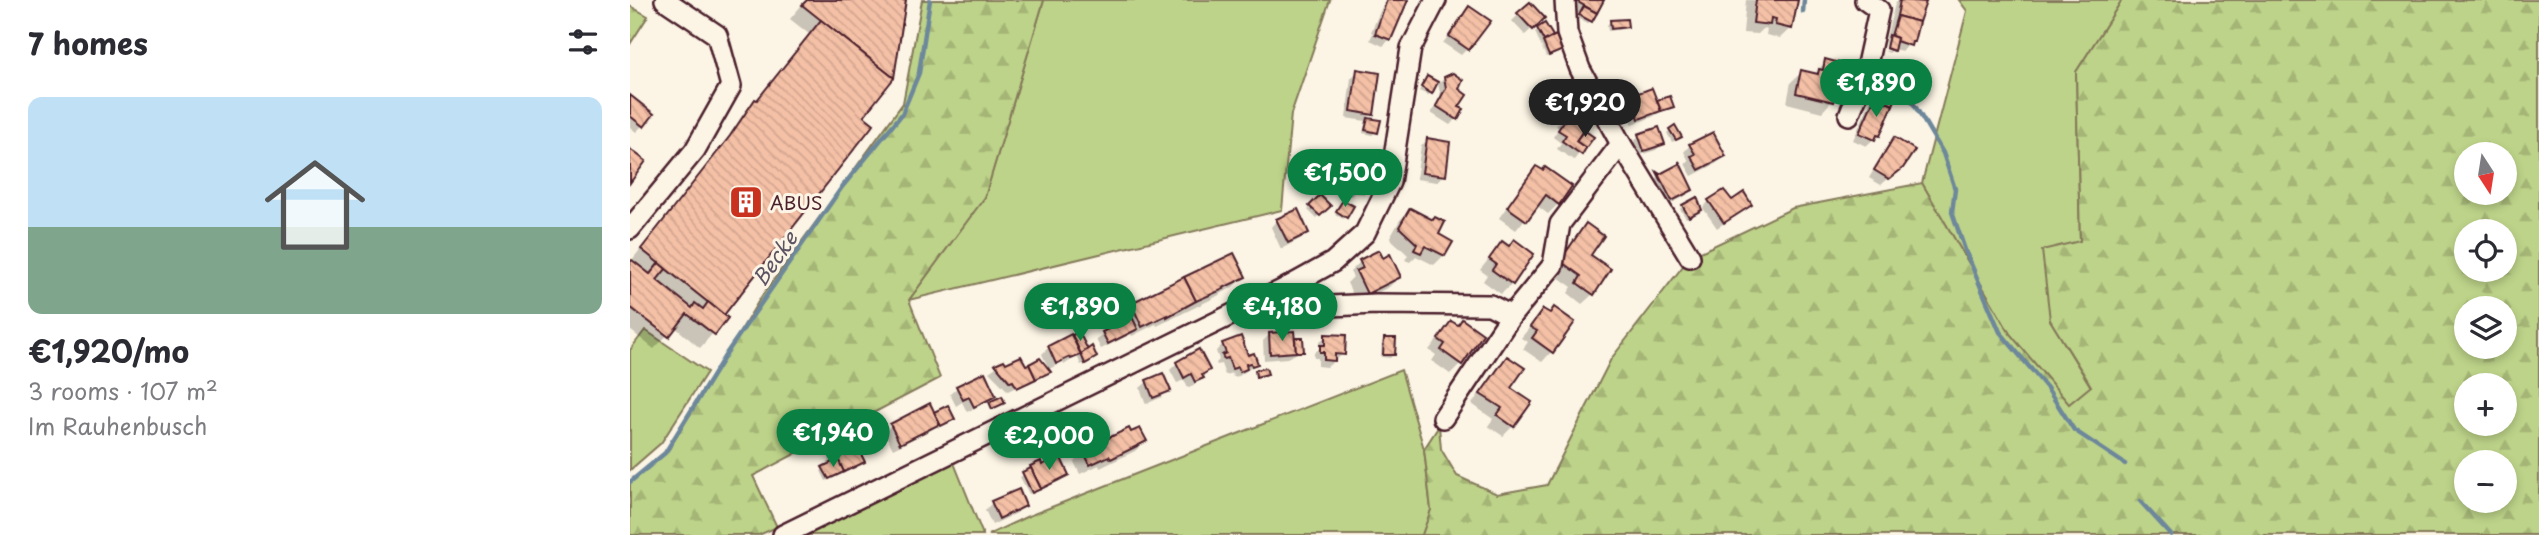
<!DOCTYPE html>
<meta charset="utf-8">
<style>
body{margin:0;font-family:"Playpen Sans",sans-serif;background:#f7f7f7;color:#2b2b33;height:100vh;display:flex;flex-direction:column;font-size:26px;white-space:nowrap}
*{box-sizing:border-box;margin:0}
p{font-size:23px;color:#7c7c81}
.icon{flex:none;width:38px;height:38px;fill:none;stroke:currentColor;stroke-width:2;stroke-linecap:round;stroke-linejoin:round}
.map{position:relative;flex:1;overflow:hidden}
.panel{display:flex;flex-direction:column;background:#fff;width:630px}
.panel>*{flex:none}
.needle{width:46px;rotate:168deg}
.buttons{position:absolute;left:1824px;top:142px;display:grid;gap:14px}
.buttons a{display:grid;place-items:center;width:63px;height:63px;border-radius:50%;background:#fff;box-shadow:0 4px 10px #0003;font-size:35px}
.price{position:absolute;translate:-50% -60px;padding:0 16px;border-radius:24px;background:#0b8043;color:#fff;font-size:23px;line-height:46px;filter:drop-shadow(0 2px 4px #0008)}
.price::after{content:'';position:absolute;left:50%;top:42px;width:21px;height:16px;margin-left:-10px;background:inherit;clip-path:polygon(0 0,100% 0,50% 100%)}
.price.active{background:#222;color:#fff}
ul{padding:0;list-style:none}
li{display:grid;align-content:center;gap:14px;height:371px;padding:0 28px}
li span{display:grid;place-items:center;height:217px;border-radius:14px;color:#555}
li>.icon{margin-inline-start:auto}
span .icon{width:126px;height:126px;fill:#fffc;stroke-width:1}
li b{font-size:30px}
h2{display:flex;justify-content:space-between;align-items:center;height:84px;padding:0 28px;font-size:30px}
main{display:flex;flex:1;min-height:0}
.map>svg:first-child{display:block}
</style>
<main>
<section class="panel">
<h2>7 homes<svg class="icon" aria-label="filters" viewBox="0 0 24 24"><path d="M4 7h16M4 17h16"/><circle cx="9" cy="7" r="2"/><circle cx="15" cy="17" r="2"/></svg></h2>
<ul>
<li><span style="background:linear-gradient(#bfe0f5 60%,#7fa58c 0)"><svg class="icon" aria-label="home" viewBox="0 0 24 24"><path d="M3 11l9-7 9 7M6 9v11h12V9"/></svg></span><div><b>€1,920/mo</b><p>3 rooms · 107 m²</p><p>Im Rauhenbusch</p></div></li>
</ul>
</section>
<div class="map">
<svg width="1909" height="535" viewBox="0 0 1909 535">
<defs>
<pattern id="forest-firs" width="22" height="20" patternUnits="userSpaceOnUse" patternTransform="scale(1.75)"><rect width="22" height="20" fill="#bdd389"/><path d="M5 1l3.5 6h-7zM16 11l3.5 6h-7z" fill="#a4b576"/></pattern>
<pattern id="building-back-hatch" width="6" height="6" patternUnits="userSpaceOnUse" patternTransform="scale(1.75)"><rect width="6" height="6" fill="#f4c0a6"/><path d="M-1 5l2 2M0 0l6 6M5-1l2 2" fill="none" stroke="#d3a58f"/></pattern>
</defs>
<rect width="100%" height="100%" fill="#fcf5e5"/>
<filter id="ink" filterUnits="userSpaceOnUse"><feTurbulence type="fractalNoise" baseFrequency=".0143" numOctaves="2"/><feDisplacementMap in="SourceGraphic" scale="14" xChannelSelector="R" yChannelSelector="G"/><feConvolveMatrix kernelMatrix="1 2 1 2 8 2 1 2 1" color-interpolation-filters="sRGB"/></filter>
<g filter="url(#ink)">
<g fill="#bdd389" stroke="#84795a" stroke-width="2">
<polygon points="414,0 700,0 661,114 652,210 279,300 355,196"/>
<polygon points="1329,0 1492,0 1446,72 1450,242 1420,320 1461,387 1439,405 1380,334 1292,183 1337,11"/>
<polygon points="15,330 77,372 31,443 0,470 0,350"/>
<polygon points="771,370 794,449 801,510 792,535 358,535 396,517"/>
<polygon points="322,458 353,535 170,535"/>
</g>
<g fill="url(#forest-firs)" stroke="#84795a" stroke-width="2" fill-rule="evenodd">
<polygon points="292,0 414,0 355,197 279,300 310,378 123,476 147,527 129,535 0,535 0,482 39,449 131,297 273,103"/>
<path d="M 1492,0 L 1909,0 L 1909,535 L 792,535 L 801,510 L 794,449 L 809,426 L 811,449 L 827,476 L 867,494 L 917,485 L 981,359 L 1060,257 L 1163,208 L 1292,183 L 1380,334 L 1439,404 L 1461,386 L 1420,320 L 1412,250 L 1450,241 L 1446,72 ZM 1836,154 L 1874,154 L 1874,192 L 1836,192 ZM 1836,231 L 1874,231 L 1874,270 L 1836,270 ZM 1836,308 L 1874,308 L 1874,346 L 1836,346 ZM 1836,385 L 1874,385 L 1874,424 L 1836,424 ZM 1836,462 L 1874,462 L 1874,500 L 1836,500 Z"/>
<polygon points="0,6 18,16 0,44"/>
</g>
<g fill="#0003">
<polygon points="176,0 274,0 231,116 92,315 96,318 70,348 45,327 24,349 0,330 2,260 90,149 115,111 126,101 179,34 160,19"/>
<polygon points="755,0 777,0 760,39 753,46 740,40 743,33 741,32"/>
<polygon points="950,0 972,0 958,24 947,18 950,14 942,10"/>
<polygon points="1116,0 1166,0 1161,28 1150,38 1136,35 1137,29 1134,28 1128,34 1113,33"/>
<polygon points="1269,0 1291,0 1283,41 1272,51 1263,49 1259,53 1254,51 1260,51 1260,48 1255,47 1255,42 1265,4"/>
<polygon points="900,4 913,18 895,35 882,21"/>
<polygon points="839,9 837,49 831,55 813,43"/>
<polygon points="980,22 996,27 993,29 978,31 977,25"/>
<polygon points="915,25 931,50 916,57 905,32"/>
<polygon points="1196,61 1202,101 1192,112 1157,103 1161,82 1172,72 1185,75"/>
<polygon points="728,71 742,114 737,119 749,122 743,135 733,133 736,121 716,118 721,78"/>
<polygon points="815,78 826,90 826,119 820,125 801,113 811,97 808,84"/>
<polygon points="1255,78 1248,135 1236,146 1223,140 1248,85"/>
<polygon points="795,81 801,93 798,95 789,91"/>
<polygon points="0,98 13,125 6,132 0,127"/>
<polygon points="1001,98 1026,102 1039,98 1042,106 1022,117 1002,125 994,104"/>
<polygon points="948,105 951,130 961,138 944,160 927,149 931,143 923,137 929,128 926,126 930,120"/>
<polygon points="1040,130 1047,140 1042,142 1037,133"/>
<polygon points="1009,136 1033,143 1026,150 1007,156 1003,143"/>
<polygon points="798,140 814,175 807,182 786,179 791,146"/>
<polygon points="1264,140 1269,169 1251,185 1239,178 1258,146"/>
<polygon points="1060,145 1094,156 1087,163 1062,176 1055,164 1059,161 1054,152"/>
<polygon points="715,158 743,178 745,184 735,194 724,193 721,196 718,195 718,192 705,190 708,165"/>
<polygon points="907,168 928,204 918,214 906,205 886,230 869,218 897,178"/>
<polygon points="1030,176 1061,190 1054,197 1035,206 1023,183"/>
<polygon points="690,197 698,206 686,218 678,210"/>
<polygon points="1079,201 1101,203 1120,205 1087,228 1073,208"/>
<polygon points="710,205 716,216 713,219 705,214"/>
<polygon points="1053,206 1067,212 1056,218 1050,209"/>
<polygon points="780,210 802,222 814,255 804,265 786,256 780,262 775,260 778,255 760,238 770,220"/>
<polygon points="647,220 676,232 670,239 651,249 641,227"/>
<polygon points="956,226 963,294 952,304 938,293 942,287 921,272 946,236"/>
<polygon points="872,243 882,284 871,294 853,281 857,275 850,270"/>
<polygon points="752,260 769,277 759,287 727,303 717,283 723,277 720,272 730,262"/>
<polygon points="614,276 603,287 582,299 527,326 526,324 502,336 501,334 471,349 466,340 473,333 495,323 492,315 502,305"/>
<polygon points="913,311 922,351 912,362 893,349 898,342 891,338"/>
<polygon points="821,323 827,327 830,364 820,374 802,361 806,355 799,350"/>
<polygon points="449,334 457,350 465,357 451,365 447,356 434,365 433,362 419,369 412,354 419,347"/>
<polygon points="639,335 671,340 672,351 657,358 634,360 633,341"/>
<polygon points="696,336 713,354 697,367 688,366 688,358 684,358 684,353 689,349 689,342"/>
<polygon points="755,339 763,355 760,358 751,357 752,342"/>
<polygon points="593,344 617,357 626,364 609,376 603,377 602,373 595,375 591,364 587,365 586,363 589,360 586,351"/>
<polygon points="877,358 883,426 873,436 858,426 863,419 842,404 867,368"/>
<polygon points="373,362 375,365 419,372 398,384 398,381 378,391 359,372"/>
<polygon points="547,363 578,370 565,384 558,388 554,380 547,383 540,370"/>
<polygon points="532,375 538,390 532,397 516,404 510,388 517,382"/>
<polygon points="327,388 364,395 357,402 337,412 332,402 326,406 320,394"/>
<polygon points="299,406 303,414 323,419 308,428 307,425 301,430 263,449 254,432 261,426"/>
<polygon points="515,441 505,451 470,468 469,465 450,474 444,462 454,451"/>
<polygon points="205,454 233,461 226,468 196,481 191,471 201,465 199,460"/>
<polygon points="412,467 437,475 430,481 399,494 390,477"/>
<polygon points="362,503 394,506 387,513 362,525 355,510"/>
</g>
<g fill="none" stroke-linecap="round" stroke-linejoin="round">
<g stroke="#6d879b" stroke-width="4.5">
<polyline points="1173,12 1174,0"/>
<polyline points="1282,101 1313,153 1325,189 1322,212 1335,250 1370,332 1417,388 1444,430 1495,464"/>
<polyline points="0,482 35,453 98,351 212,187 272,114 289,73 300,0"/>
<polyline points="1510,501 1541,535"/>
</g>
</g>
<g fill="url(#building-back-hatch)" stroke="#4a1f2b" stroke-width="2">
<polygon points="177,0 276,0 264,78 172,5"/>
<polygon points="757,0 778,0 761,40 745,34"/>
<polygon points="949,0 974,0 967,13 948,2"/>
<polygon points="1126,0 1168,0 1162,29 1145,25 1146,19 1141,18 1140,25 1123,23"/>
<polygon points="1270,0 1296,2 1289,22 1267,16"/>
<polygon points="900,2 915,18 903,30 887,13"/>
<polygon points="839,6 861,21 839,50 819,36"/>
<polygon points="954,6 967,13 962,22 949,15"/>
<polygon points="1267,16 1289,22 1284,42 1282,42 1281,46 1266,41 1267,38 1261,36"/>
<polygon points="997,19 998,27 981,29 980,20"/>
<polygon points="191,20 264,78 234,116 244,124 94,315 11,249 100,136 125,99 127,100"/>
<polygon points="915,23 923,36 914,41 907,28"/>
<polygon points="926,35 933,50 919,56 913,42"/>
<polygon points="1259,35 1267,38 1264,51 1256,48"/>
<polygon points="1195,59 1213,64 1204,102 1166,93 1171,70 1188,74 1189,69 1193,70"/>
<polygon points="727,69 750,73 744,115 721,111"/>
<polygon points="823,73 833,80 829,89 837,95 829,107 834,109 828,120 806,106 816,88 814,77"/>
<polygon points="797,76 808,82 802,94 791,87"/>
<polygon points="1254,76 1272,84 1263,105 1245,97"/>
<polygon points="1022,88 1031,111 1009,119 1000,96"/>
<polygon points="0,95 24,114 14,127 0,116"/>
<polygon points="1040,96 1044,107 1031,111 1027,100"/>
<polygon points="1245,97 1263,105 1250,136 1247,135 1245,140 1229,133"/>
<polygon points="947,103 964,114 946,141 956,148 952,155 932,141 936,135 928,130 934,121 931,119 936,111 940,114"/>
<polygon points="738,118 751,120 748,133 735,130"/>
<polygon points="1045,125 1052,137 1046,140 1039,129"/>
<polygon points="1029,127 1035,144 1014,151 1008,134"/>
<polygon points="954,130 964,137 956,148 946,141"/>
<polygon points="1083,132 1096,156 1069,170 1061,156 1065,154 1059,144"/>
<polygon points="1264,137 1285,150 1273,168 1259,179 1244,170"/>
<polygon points="797,138 820,142 816,176 792,173"/>
<polygon points="0,149 16,161 0,183"/>
<polygon points="714,156 728,158 727,163 746,166 744,177 748,177 747,184 744,184 743,189 730,187 730,190 724,189 724,186 710,184"/>
<polygon points="1049,161 1063,190 1042,201 1027,172 1030,174 1049,164"/>
<polygon points="906,166 913,170 915,167 942,186 929,205 916,195 897,221 877,207"/>
<polygon points="1094,190 1102,200 1114,192 1122,205 1094,223 1078,200"/>
<polygon points="690,195 701,206 690,216 679,206"/>
<polygon points="1067,197 1072,210 1059,217 1052,205"/>
<polygon points="713,200 724,206 717,218 706,211"/>
<polygon points="780,208 803,220 805,217 815,222 809,234 823,242 815,256 795,246 791,253 784,250 787,244 769,227"/>
<polygon points="668,209 679,233 658,243 646,219"/>
<polygon points="956,223 974,236 961,255 981,269 964,295 947,283 951,276 930,261"/>
<polygon points="884,239 904,254 883,285 862,270 866,264 859,259 872,241 879,246"/>
<polygon points="749,250 753,258 760,254 771,277 737,294 726,271 733,268 729,260"/>
<polygon points="604,253 616,277 593,288 594,289 566,301 554,277"/>
<polygon points="2,260 20,274 29,263 36,269 27,280 62,308 65,303 73,309 78,302 98,318 85,335 57,314 39,337 0,307 0,262"/>
<polygon points="554,277 566,301 537,317 537,315 512,327 501,303"/>
<polygon points="924,307 945,322 923,353 902,338 907,331 900,327 913,309 920,313"/>
<polygon points="502,317 508,329 478,344 472,332"/>
<polygon points="832,319 853,334 832,365 811,350 815,344 808,339 821,321 828,325"/>
<polygon points="664,331 666,352 640,354 639,333"/>
<polygon points="449,332 458,350 451,354 442,335"/>
<polygon points="441,334 451,355 441,359 440,357 426,364 418,346"/>
<polygon points="695,334 716,335 715,355 705,354 705,361 694,360 694,352 690,352 690,345 695,345"/>
<polygon points="611,336 618,355 624,353 628,364 622,366 621,363 616,364 617,369 610,372 608,367 602,369 598,358 594,359 592,355 596,353 592,343"/>
<polygon points="665,338 673,338 674,352 666,352"/>
<polygon points="754,338 766,338 765,355 753,355"/>
<polygon points="462,346 467,357 455,364 451,354"/>
<polygon points="569,349 580,370 572,375 574,378 565,382 561,374 554,378 546,362"/>
<polygon points="391,356 396,365 399,364 406,379 387,388 383,381 380,382 365,364 374,360 376,363"/>
<polygon points="877,356 895,368 881,388 902,402 884,427 867,415 872,408 850,394"/>
<polygon points="410,358 421,372 406,379 399,364"/>
<polygon points="636,368 638,374 626,377 625,370"/>
<polygon points="355,372 366,396 344,407 339,397 333,400 326,386"/>
<polygon points="533,373 541,391 523,398 516,380"/>
<polygon points="372,396 375,403 362,409 359,402"/>
<polygon points="300,403 310,424 270,444 260,424"/>
<polygon points="318,405 325,419 311,426 304,412"/>
<polygon points="499,428 501,432 510,428 517,441 481,459 479,456 460,465 453,450"/>
<polygon points="225,442 235,462 214,472 204,452"/>
<polygon points="430,456 439,475 411,489 400,466 411,461 412,465"/>
<polygon points="208,459 214,472 199,479 192,467"/>
<polygon points="401,468 411,489 402,493 392,472"/>
<polygon points="389,489 396,506 369,519 361,501"/>
</g>
<g fill="none" stroke-linecap="round" stroke-linejoin="round">
<g stroke="#4a1f2b" stroke-width="24">
<g id="street">
<polyline points="935,0 937,33 950,69 991,144 1060,257"/>
<polyline points="1219,115 1234,78 1249,10 1235,0"/>
<polyline points="0,229 65,150 101,86 87,35 35,0"/>
<polyline points="658,287 677,307 746,304 860,305 881,316"/>
<polyline points="813,418 881,316 923,265 930,224 991,144"/>
<polyline points="153,535 658,287 703,262 735,233 760,182 781,48 806,0"/>
</g>
</g>
<use href="#street" stroke="#fcf5e5" stroke-width="19"/>
</g>
</g>
<defs>
<g id="building-square" transform="scale(1.75)"><rect x="-9" y="-9" width="18" height="18" rx="4" fill="#c8321e" stroke="#fcf5e5"/><path d="M-4-6H4V6H1V3H-1V6H-4ZM-2.5-4.3h1.7v1.8h-1.7ZM.8-4.3h1.7v1.8H.8ZM-2.5-1h1.7V.8h-1.7ZM.8-1h1.7V.8H.8Z" fill="#fff"/></g>
</defs>
<g fill-rule="evenodd">
<use href="#building-square" x="116" y="202"/>
</g>
<g text-anchor="middle" dominant-baseline="central" stroke-width="6" stroke-linejoin="round" paint-order="stroke">
<g font-size="19" fill="#4a1f2b" stroke="#fcf5e5" text-anchor="start">
<text x="140" y="202">ABUS</text>
</g>
<g font-size="21" font-style="italic" fill="#5c5363" stroke="#fcf5e5">
<text transform="translate(144 258) rotate(-55)">Becke</text>
</g>
</g>
</svg>
<div class="buttons">
<a><svg class="needle" viewBox="-14 -14 28 28"><path d="M0-13l5 13h-10z" fill="#e53935"/><path d="M0 13l5-13h-10z" fill="#7c7c81"/></svg></a>
<a><svg class="icon" aria-label="locate" viewBox="0 0 24 24"><circle cx="12" cy="12" r="6"/><path d="M12 2v4M12 18v4M2 12h4M18 12h4"/></svg></a>
<a><svg class="icon" aria-label="layers" viewBox="0 0 24 24"><path d="M12 4l9 5-9 5-9-5zM3 14l9 5 9-5"/></svg></a>
<a>+</a>
<a>−</a>
</div>
<b class="price" style="left:1246px;top:119px">€1,890</b>
<b class="price active" style="left:955px;top:139px">€1,920</b>
<b class="price" style="left:715px;top:209px">€1,500</b>
<b class="price" style="left:450px;top:343px">€1,890</b>
<b class="price" style="left:652px;top:343px">€4,180</b>
<b class="price" style="left:203px;top:469px">€1,940</b>
<b class="price" style="left:419px;top:472px">€2,000</b>
</div>
</main>
